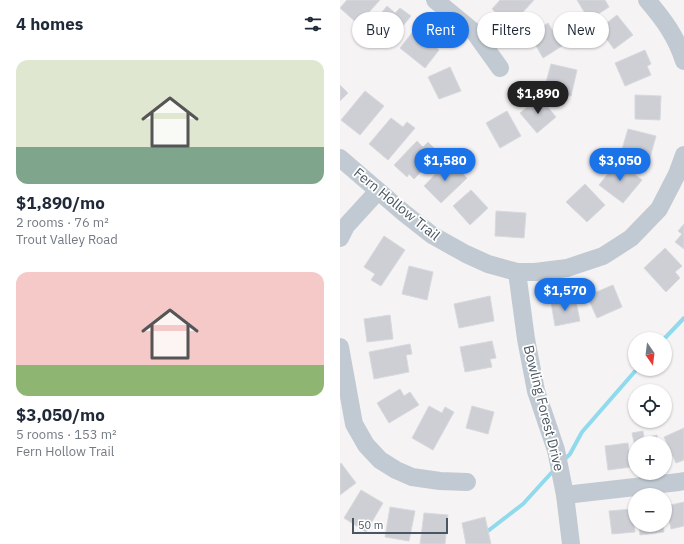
<!DOCTYPE html>
<meta charset="utf-8">
<style>
body{margin:0;font-family:"IBM Plex Sans",sans-serif;background:#f6f6f7;color:#1f2937;height:100vh;display:flex;flex-direction:column;font-size:15px;white-space:nowrap}
*{box-sizing:border-box;margin:0}
p{font-size:13px;color:#747a83}
.icon{flex:none;width:22px;height:22px;fill:none;stroke:currentColor;stroke-width:2;stroke-linecap:round;stroke-linejoin:round}
.map{position:relative;flex:1;overflow:hidden}
.drawer{display:flex;flex-direction:column;background:#fff;width:340px}
.drawer>*{flex:none}
.guide{position:absolute;left:12px;top:12px;width:272px;height:36px;display:flex;gap:8px}
.needle{width:26px;rotate:166deg}
.buttons{position:absolute;left:288px;top:332px;display:grid;gap:8px}
.buttons a{display:grid;place-items:center;width:44px;height:44px;border-radius:50%;background:#fff;box-shadow:0 1px 3px #0004;font-size:20px}
.scale{position:absolute;left:12px;bottom:10px;width:96px;box-sizing:border-box;padding-left:4px;border:2px solid #4a5661;border-top:0;font-size:11px;line-height:14px;white-space:nowrap;color:#4a5661;-webkit-text-stroke:3px #fff;paint-order:stroke}
.price{position:absolute;translate:-50% -34px;padding:0 9px;border-radius:14px;background:#1a73e8;color:#fff;font-size:13px;line-height:26px;filter:drop-shadow(0 1px 2px #0008)}
.price::after{content:'';position:absolute;left:50%;top:24px;width:12px;height:9px;margin-left:-6px;background:inherit;clip-path:polygon(0 0,100% 0,50% 100%)}
.price.selected{background:#222;color:#fff}
ul{padding:0;list-style:none}
li{display:grid;align-content:center;gap:8px;height:212px;padding:0 16px}
li span{display:grid;place-items:center;height:124px;border-radius:12px;color:#555}
li>.icon{margin-inline-start:auto}
span .icon{width:72px;height:72px;fill:#fffc;stroke-width:1}
li b{font-size:17px}
h2{display:flex;justify-content:space-between;align-items:center;height:48px;padding:0 16px;font-size:17px}
.tag{padding:0 14px;border-radius:18px;background:#fff;box-shadow:0 1px 3px #0004;font-size:14px;line-height:36px}
.tag.selected{background:#1a73e8;color:#fff}
main{display:flex;flex:1;min-height:0}
.map>svg:first-child{display:block}
</style>
<main>
<section class="drawer">
<h2>4 homes<svg class="icon" aria-label="filters" viewBox="0 0 24 24"><path d="M4 7h16M4 17h16"/><circle cx="9" cy="7" r="2"/><circle cx="15" cy="17" r="2"/></svg></h2>
<ul>
<li><span style="background:linear-gradient(#dfe7d0 70%,#7fa58c 0)"><svg class="icon" aria-label="home" viewBox="0 0 24 24"><path d="M3 11l9-7 9 7M6 9v11h12V9"/></svg></span><div><b>$1,890/mo</b><p>2 rooms · 76 m²</p><p>Trout Valley Road</p></div></li>
<li><span style="background:linear-gradient(#f6c9c9 75%,#8fb573 0)"><svg class="icon" aria-label="home" viewBox="0 0 24 24"><path d="M3 11l9-7 9 7M6 9v11h12V9"/></svg></span><div><b>$3,050/mo</b><p>5 rooms · 153 m²</p><p>Fern Hollow Trail</p></div></li>
</ul>
</section>
<div class="map">
<svg width="344" height="544" viewBox="0 0 344 544">
<rect width="100%" height="100%" fill="#f5f3f3"/>
<g fill="none" stroke-linecap="round" stroke-linejoin="round">
<g stroke="#90daee" stroke-width="4">
<polyline points="324,339 344,318"/>
<polyline points="223,461 230,454 242,432 297,369"/>
<polyline points="144,534 183,504 214,470"/>
</g>
</g>
<g fill="#cdcfd5" stroke="#d7d9de">
<polygon points="7,0 40,0 18,24 0,8"/>
<polygon points="160,0 194,0 170,26 152,9"/>
<polygon points="237,0 265,0 269,7 249,20"/>
<polygon points="47,6 55,13 60,8 71,16 47,45 28,29"/>
<polygon points="277,15 293,35 274,49 259,29"/>
<polygon points="208,23 222,46 203,58 190,35"/>
<polygon points="75,29 99,50 85,68 60,48"/>
<polygon points="305,50 311,64 307,66 311,75 285,86 275,63"/>
<polygon points="211,64 237,70 231,96 204,90"/>
<polygon points="110,67 121,91 99,99 88,77"/>
<polygon points="0,85 8,93 0,101"/>
<polygon points="25,91 44,106 20,135 1,120"/>
<polygon points="295,95 321,96 320,120 295,119"/>
<polygon points="199,97 216,117 197,133 180,113"/>
<polygon points="167,111 181,136 160,148 146,123"/>
<polygon points="51,118 63,127 67,122 75,128 48,160 29,144"/>
<polygon points="288,129 316,136 309,161 281,153"/>
<polygon points="77,141 83,147 88,142 99,153 74,179 69,174 67,177 54,165"/>
<polygon points="109,160 127,178 101,203 84,186"/>
<polygon points="278,161 302,180 283,203 259,185"/>
<polygon points="245,184 265,205 247,222 226,202"/>
<polygon points="131,190 148,208 130,225 113,206"/>
<polygon points="156,211 186,213 184,238 155,236"/>
<polygon points="344,224 344,249 335,242 342,234 338,231"/>
<polygon points="44,236 65,250 41,286 31,280 35,274 24,267"/>
<polygon points="325,248 342,266 335,272 340,278 326,292 304,268"/>
<polygon points="69,266 93,272 87,300 62,294"/>
<polygon points="273,285 282,307 257,318 247,296"/>
<polygon points="150,296 154,321 119,328 114,304"/>
<polygon points="235,297 240,321 215,326 211,302"/>
<polygon points="50,315 53,339 27,342 24,319"/>
<polygon points="152,341 156,358 150,359 152,367 125,372 120,347"/>
<polygon points="70,344 72,354 66,355 69,372 34,379 29,352"/>
<polygon points="60,389 64,396 70,392 79,405 49,423 37,403"/>
<polygon points="89,406 102,413 105,407 114,412 93,450 72,438"/>
<polygon points="132,406 154,412 148,434 126,428"/>
<polygon points="344,428 344,460 336,463 324,437"/>
<polygon points="303,431 304,438 317,435 318,443 295,443 295,447 292,433"/>
<polygon points="288,443 291,467 268,470 265,446"/>
<polygon points="1,463 16,483 0,495 0,464"/>
<polygon points="21,490 43,503 26,532 4,518"/>
<polygon points="344,502 344,526 331,529 326,506"/>
<polygon points="50,507 75,511 69,541 45,537"/>
<polygon points="292,509 295,532 272,534 269,511"/>
<polygon points="84,513 108,515 105,544 80,544"/>
<polygon points="145,517 151,544 126,544 122,523"/>
<polygon points="299,525 323,525 324,532 300,535"/>
</g>
<g fill="none" stroke-linecap="round" stroke-linejoin="round">
<g stroke="#c1cad2" stroke-width="18">
<polyline points="95,0 135,33 160,68"/>
<path d="M 307,0 C 324,20 336,36 344,61"/>
<polyline points="0,158 64,213 92,235 126,254 148,264 177,272 195,272 227,268 263,256 291,238 319,209 337,174 344,155"/>
<polyline points="0,238 6,226 38,191"/>
<polyline points="177,272 186,339 196,391 216,450 225,495 231,544"/>
<polyline points="0,347 14,424 26,445 40,460 56,470 72,477 100,481 127,482"/>
<polyline points="225,495 339,482 344,481"/>
</g>
</g>
<g text-anchor="middle" dominant-baseline="central" stroke-width="3.5" stroke-linejoin="round" paint-order="stroke">
<g font-size="14" fill="#4a5661" stroke="#fff">
<text transform="translate(57 204) rotate(39)">Fern Hollow Trail</text>
<text transform="translate(204 408) rotate(76)">Bowling Forest Drive</text>
</g>
</g>
</svg>
<div class="buttons">
<a><svg class="needle" viewBox="-14 -14 28 28"><path d="M0-13l5 13h-10z" fill="#e53935"/><path d="M0 13l5-13h-10z" fill="#747a83"/></svg></a>
<a><svg class="icon" aria-label="locate" viewBox="0 0 24 24"><circle cx="12" cy="12" r="6"/><path d="M12 2v4M12 18v4M2 12h4M18 12h4"/></svg></a>
<a>+</a>
<a>−</a>
</div>
<div class="scale">50 m</div>
<b class="price selected" style="left:198px;top:115px">$1,890</b>
<b class="price" style="left:105px;top:182px">$1,580</b>
<b class="price" style="left:280px;top:182px">$3,050</b>
<b class="price" style="left:225px;top:312px">$1,570</b>
<div class="guide">
<a class="tag">Buy</a>
<a class="tag selected">Rent</a>
<a class="tag">Filters</a>
<a class="tag">New</a>
</div>
</div>
</main>
